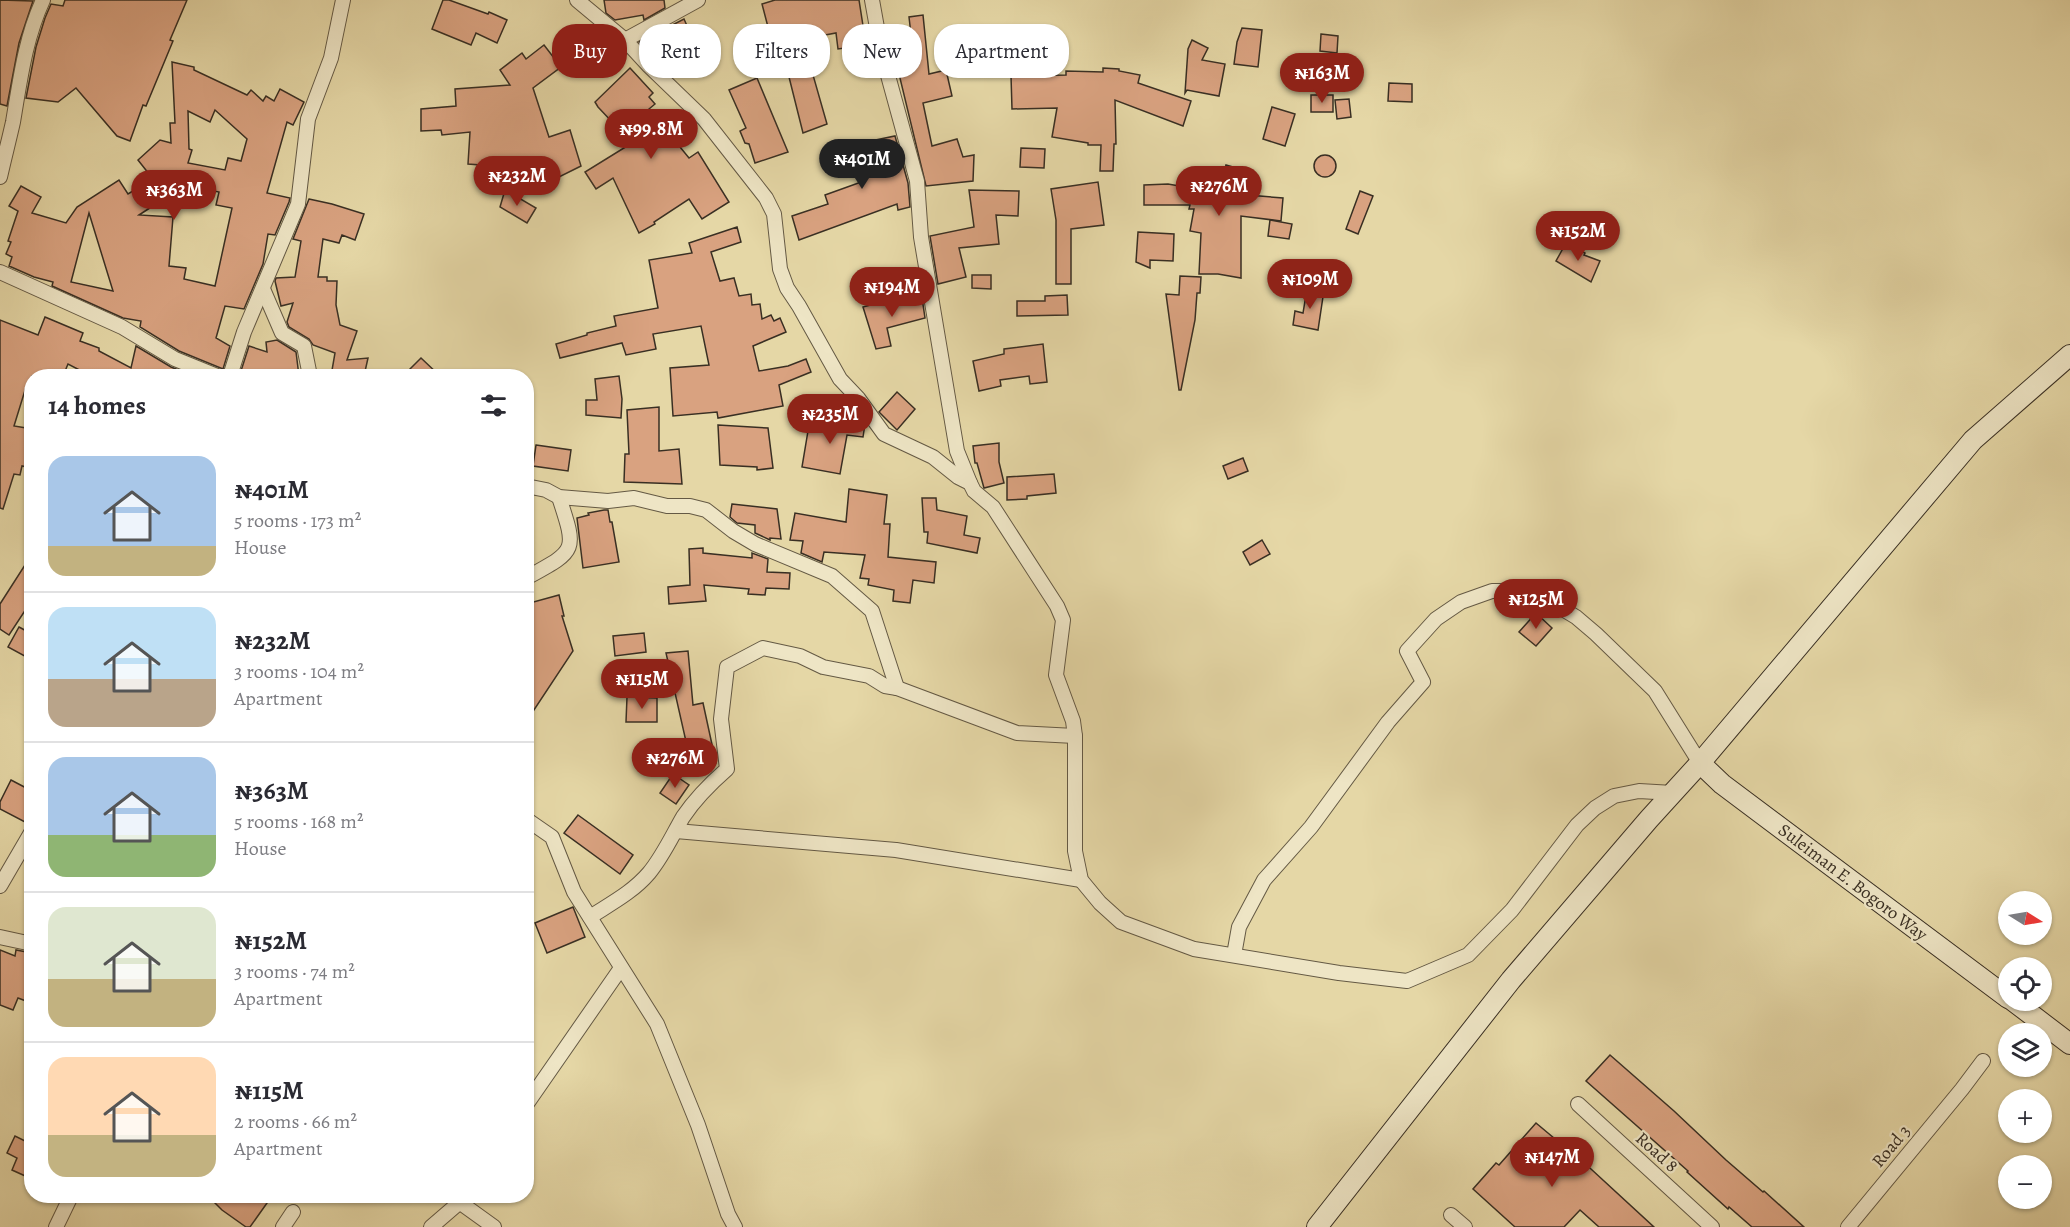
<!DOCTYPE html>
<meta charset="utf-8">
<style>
body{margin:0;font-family:Alegreya,serif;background:#f7f7f7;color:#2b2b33;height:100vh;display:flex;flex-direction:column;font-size:22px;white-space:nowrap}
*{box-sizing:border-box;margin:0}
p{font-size:20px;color:#7c7c81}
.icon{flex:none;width:33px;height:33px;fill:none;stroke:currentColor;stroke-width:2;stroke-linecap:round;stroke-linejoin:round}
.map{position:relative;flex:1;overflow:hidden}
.side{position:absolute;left:24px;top:369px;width:510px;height:834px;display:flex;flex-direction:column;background:#fff;border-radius:24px;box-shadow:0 2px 4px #0004}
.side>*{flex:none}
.banner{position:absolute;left:552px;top:24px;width:570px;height:54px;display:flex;gap:12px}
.needle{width:39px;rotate:101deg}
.controls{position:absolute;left:1998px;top:891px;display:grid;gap:12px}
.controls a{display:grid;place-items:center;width:54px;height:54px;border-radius:50%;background:#fff;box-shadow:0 2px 4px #0004;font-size:30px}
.price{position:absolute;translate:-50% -51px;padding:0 14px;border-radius:21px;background:#8f2418;color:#fff;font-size:20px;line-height:39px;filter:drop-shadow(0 2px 3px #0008)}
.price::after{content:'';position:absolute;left:50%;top:36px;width:18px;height:14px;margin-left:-9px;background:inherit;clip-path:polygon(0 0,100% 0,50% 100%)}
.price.active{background:#222;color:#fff}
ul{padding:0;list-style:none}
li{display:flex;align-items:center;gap:18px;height:150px;padding:0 24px}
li+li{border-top:2px solid #e1e1e2}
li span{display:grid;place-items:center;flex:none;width:168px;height:120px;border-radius:18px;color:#555}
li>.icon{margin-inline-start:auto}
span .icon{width:72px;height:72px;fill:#fffc;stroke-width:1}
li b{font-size:26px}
h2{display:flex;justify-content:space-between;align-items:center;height:72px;padding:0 24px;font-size:26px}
.tag{padding:0 21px;border-radius:24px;background:#fff;box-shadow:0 2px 4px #0004;font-size:21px;line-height:54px}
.tag.active{background:#8f2418;color:#fff}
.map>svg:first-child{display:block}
</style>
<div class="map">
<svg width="2070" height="1227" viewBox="0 0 2070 1227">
<rect width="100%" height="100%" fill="#e5d7a6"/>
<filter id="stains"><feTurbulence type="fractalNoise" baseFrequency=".00333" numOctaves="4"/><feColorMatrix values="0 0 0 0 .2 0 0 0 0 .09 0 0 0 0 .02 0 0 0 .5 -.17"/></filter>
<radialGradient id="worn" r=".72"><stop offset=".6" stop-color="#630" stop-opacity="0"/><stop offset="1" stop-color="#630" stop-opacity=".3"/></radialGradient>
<g fill="#d9a280" stroke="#392f23" stroke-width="1.5" fill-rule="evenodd">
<polygon points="0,0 33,1 19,43 7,106 0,104"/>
<polygon points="65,0 187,0 170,40 173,41 146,106 143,105 130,141 117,136 76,88 58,102 26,98 36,47 45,18 51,4 63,6"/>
<polygon points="443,0 449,0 488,14 489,12 507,20 497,43 476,33 471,45 432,29"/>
<polygon points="604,0 664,0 665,8 644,20 643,15 615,20 606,13"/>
<polygon points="775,0 859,0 866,45 838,49 836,33 809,38 810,46 807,46 807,54 827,124 803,133 785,61 744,72 741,58 774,50 762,4"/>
<polygon points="923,15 929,74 946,70 952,96 923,103 932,146 957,139 963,157 974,155 973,181 926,186 892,45 912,43 909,17"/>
<polygon points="684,19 695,44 683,50 678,38 652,56 639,42"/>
<polygon points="1242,28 1262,30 1258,67 1234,64 1237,42"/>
<polygon points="1321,34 1338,36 1337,53 1320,51"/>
<polygon points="1192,40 1208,48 1202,60 1225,64 1219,96 1187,90 1185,93 1188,49"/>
<polygon points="544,45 561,67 533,88 549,137 570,130 581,166 557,178 553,168 520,161 519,168 468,164 470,132 442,135 441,130 421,131 421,109 456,106 455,89 510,85 500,70 522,53 526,59"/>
<path d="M 172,62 L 194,67 L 194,70 L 247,95 L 251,90 L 263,101 L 266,96 L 274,101 L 280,89 L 304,102 L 293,125 L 287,122 L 267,193 L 290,198 L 289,202 L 275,235 L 268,234 L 263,264 L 244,309 L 225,306 L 216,338 L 230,346 L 223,369 L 179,351 L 140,327 L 141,321 L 123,318 L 52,286 L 53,282 L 34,277 L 9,266 L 12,257 L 6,254 L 11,242 L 8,241 L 18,211 L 9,206 L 21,186 L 41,197 L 32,213 L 66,223 L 77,207 L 119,180 L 128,194 L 153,179 L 138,160 L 160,140 L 171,143 L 170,123 L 175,123 ZM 215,110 L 247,139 L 241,161 L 228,158 L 225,170 L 188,163 L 192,150 L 189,149 L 188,111 L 210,122 ZM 185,185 L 219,192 L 216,205 L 232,208 L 215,286 L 184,279 L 186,268 L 169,266 L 173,217 L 139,215 ZM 89,213 L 113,291 L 71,282 Z"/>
<polygon points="630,68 653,93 649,97 655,104 649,109 689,158 698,152 729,202 702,219 689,199 654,222 655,224 639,233 613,178 596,189 585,172 632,143 598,107 595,102"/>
<polygon points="1103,68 1119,69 1119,71 1140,75 1138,83 1191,101 1183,126 1115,100 1116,144 1114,144 1113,171 1100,171 1101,145 1088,145 1088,143 1052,137 1057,108 1012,109 1011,76 1066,75 1066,71 1103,72"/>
<polygon points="757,78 788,152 755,163 749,144 745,143 740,131 746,128 729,90"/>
<polygon points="1389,83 1412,84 1412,102 1388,101"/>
<rect x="1311" y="95" width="22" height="17"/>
<polygon points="1349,99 1351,117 1337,119 1335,100"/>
<polygon points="1272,107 1295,114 1285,146 1263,139"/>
<polygon points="895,136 908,183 910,207 898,210 897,204 799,240 792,216 828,204 825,195 864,181 856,144"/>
<polygon points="1021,148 1045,149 1044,168 1020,167"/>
<circle cx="1325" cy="166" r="11"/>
<polygon points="1226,165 1254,173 1248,195 1283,198 1281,221 1241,216 1241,278 1218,274 1199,274 1201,233 1190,231 1194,209 1189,209 1190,205 1144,205 1144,185 1168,184 1219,193"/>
<polygon points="1098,182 1104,225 1071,229 1071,284 1056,284 1056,220 1051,189"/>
<polygon points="505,190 536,208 527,223 500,207"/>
<polygon points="969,190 1019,191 1018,216 996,215 999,244 959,248 966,277 938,284 930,236 974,227"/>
<polygon points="1360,191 1373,196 1358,234 1346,229"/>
<polygon points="309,199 332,204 364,214 355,240 342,235 339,243 323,239 318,277 327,277 327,281 337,281 336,305 340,325 357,331 347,360 368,358 364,376 331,376 335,353 313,345 309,339 289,327 287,322 293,303 281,306 275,281 276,278 295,277 301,241 293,239"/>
<polygon points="1270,220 1292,224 1289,239 1268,236"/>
<polygon points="737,227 741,242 711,252 720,281 734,278 739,296 751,294 752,305 760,304 762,319 771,315 774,321 780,318 786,332 753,346 759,371 788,366 806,359 811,372 779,385 783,406 718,418 717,412 673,416 670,368 709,365 701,326 653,334 656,349 626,355 622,343 560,358 556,344 587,335 587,333 616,326 614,316 658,308 649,260 692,253 689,243"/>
<polygon points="1138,232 1174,234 1173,261 1150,260 1150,268 1136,262"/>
<polygon points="1566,243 1585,253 1584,255 1600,261 1591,282 1556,261"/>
<polygon points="972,275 991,275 991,289 972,288"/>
<polygon points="1180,276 1201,277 1200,293 1197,293 1195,320 1181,390 1179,390 1166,294 1179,295"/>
<polygon points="1307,289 1324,290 1318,330 1293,325 1295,311 1303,313"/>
<polygon points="1067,295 1068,315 1017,316 1017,301 1045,301 1045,296"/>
<polygon points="907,298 908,301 922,298 925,318 887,328 891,346 876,349 863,307 885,301 885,303"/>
<polygon points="45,317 83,333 80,341 99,348 99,351 131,368 136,346 171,367 188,374 187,376 91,376 68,364 63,376 32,376 31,388 26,387 14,426 32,429 32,468 22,466 20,475 14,474 3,509 0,508 0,320 38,335"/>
<polygon points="277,340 296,352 299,376 249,376 240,374 249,346 267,352 266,342"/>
<polygon points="1043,344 1047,382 1030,384 1029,376 1000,380 1001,386 979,391 973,361 1004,354 1004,349"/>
<polygon points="421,358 440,376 403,376"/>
<polygon points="619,376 622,399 621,418 586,415 586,400 597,400 595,379"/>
<polygon points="897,392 915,409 897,430 879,412"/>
<polygon points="659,407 659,451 679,449 682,484 624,482 625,454 629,454 627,410"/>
<polygon points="826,419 865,424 863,437 847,435 840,474 802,467 808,431 821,432"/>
<polygon points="718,425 768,428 773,468 757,470 757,467 720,465"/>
<polygon points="999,443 999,462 1004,483 984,488 977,463 975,463 973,446"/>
<polygon points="536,445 571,450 568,471 533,466"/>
<polygon points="1243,458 1248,471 1228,479 1223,466"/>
<polygon points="1054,474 1056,493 1027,496 1027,499 1007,500 1007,477"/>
<polygon points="849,489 887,495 884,524 890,524 888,557 936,562 934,583 913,580 910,603 893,601 894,590 868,585 869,579 860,578 865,555 824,552 822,562 801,553 803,541 790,540 795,513 846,522"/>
<polygon points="922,498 936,498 937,510 967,516 964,535 980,538 977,553 927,543 928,532 924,532"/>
<polygon points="732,504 777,509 781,539 770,538 770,540 755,533 755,525 737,523 730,517"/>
<polygon points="604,510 608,510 610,522 612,522 619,562 583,568 577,518 589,515 588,513"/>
<polygon points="1262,540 1270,554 1250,565 1243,552"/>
<polygon points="703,548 703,553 752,558 752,553 768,559 767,572 790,573 789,589 766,588 765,595 748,594 749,589 704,585 706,601 669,604 668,587 690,585 689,549"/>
<polygon points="32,554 32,600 9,635 0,629 0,604"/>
<polygon points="559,595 564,616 562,616 573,651 526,722 526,604"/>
<polygon points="1536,613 1552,628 1536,646 1519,632"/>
<polygon points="19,627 32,634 32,660 8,647"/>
<polygon points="644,633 646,652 615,656 613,636"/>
<polygon points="688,651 693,705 703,703 716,763 692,768 666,653"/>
<polygon points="627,697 657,698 657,722 626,722"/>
<polygon points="673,774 689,785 676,804 660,793"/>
<polygon points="11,780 32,791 32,809 25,822 0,809 0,802"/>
<polygon points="578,815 633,855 620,874 564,833"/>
<polygon points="573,907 585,937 547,953 535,923"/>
<polygon points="0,950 15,956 16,950 32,953 32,963 26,978 32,981 32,989 26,1001 18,998 13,1010 0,1005"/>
<polygon points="1610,1055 1674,1111 1726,1160 1763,1192 1764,1191 1804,1227 1752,1227 1729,1207 1728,1209 1687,1172 1688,1171 1586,1081"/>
<polygon points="1536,1123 1591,1169 1654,1227 1599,1227 1580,1210 1564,1227 1515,1227 1473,1189 1496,1163 1499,1165"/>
<polygon points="32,1128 32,1179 12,1170 17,1158 7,1153 15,1136 25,1141"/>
<polygon points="208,1196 272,1196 250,1227 246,1227 222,1210"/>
</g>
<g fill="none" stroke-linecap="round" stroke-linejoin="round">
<g stroke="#645944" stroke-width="16">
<g id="street">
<polyline points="577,0 625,40 649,66 704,119 766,198 774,214 780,269 787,288 799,306 840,379 858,398 884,434 933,457 958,477 970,483 974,491 993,507 1057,606 1063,620 1056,675 1073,721 1075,736 1075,851 1081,880 1100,903 1121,922 1194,949 1339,973 1407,981 1468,955 1512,910 1577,825 1595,808 1614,796 1639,791 1673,793"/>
<polyline points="872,0 881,50 917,181 921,237 957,451 970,483"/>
<polyline points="625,40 698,0"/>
<path d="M 0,177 C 4,159 9,140 13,122 C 20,81 25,39 43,0"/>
<polyline points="0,272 122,327 175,359 217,376"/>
<polyline points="263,289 282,333 304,346 310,376"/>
<polyline points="230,376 244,332 298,204 308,119 331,58 343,0"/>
<polyline points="526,486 546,490 559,497 608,501 634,498 667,506 690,506 706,510 733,531 755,544 832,576 872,611 897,688"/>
<path d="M 526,578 C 577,550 577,552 559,497"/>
<polyline points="526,819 552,837 574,892 657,1024 698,1125 728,1214 735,1227"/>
<polyline points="676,831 896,850 1081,880"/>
<polyline points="0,886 32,831"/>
<path d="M 590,917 C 610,904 633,892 649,873 C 663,856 672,836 683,817 C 695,799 711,783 727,769 L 721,719 L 727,667 L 763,648 L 800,656 L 823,667 L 869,676 L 885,686 L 897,688 L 1017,733 L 1075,736"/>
<polyline points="0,937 32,944"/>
<polyline points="1234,955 1239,927 1264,880 1311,827 1388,722 1423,682 1407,651 1436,619 1461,602 1492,591 1516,591 1551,602 1576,617 1596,634 1655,691 1700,763"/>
<polyline points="1578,1104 1712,1227"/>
<polyline points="526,1105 621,968"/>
<polyline points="451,1196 494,1227"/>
<polyline points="1451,1215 1465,1227"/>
<polyline points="56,1227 71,1196"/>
<polyline points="283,1227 293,1212"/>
<polyline points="431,1227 460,1202 464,1196"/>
<polyline points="1848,1227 1962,1089 1983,1061"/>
</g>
</g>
<g stroke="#392f23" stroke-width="22">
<g id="secondary">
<polyline points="1700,763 1722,784 2008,998"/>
<polyline points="2012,1000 2070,1044"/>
<polyline points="1317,1227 1511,980 1649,819 1700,763 1973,440 2070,355"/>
</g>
</g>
<use href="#street" stroke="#eee5c5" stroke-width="14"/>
<use href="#secondary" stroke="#eee5c5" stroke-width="20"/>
</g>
<g text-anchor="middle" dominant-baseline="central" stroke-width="4.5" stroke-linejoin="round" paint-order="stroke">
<g font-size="18" fill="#392f23" stroke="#eee5c5">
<text transform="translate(1853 882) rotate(37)">Suleiman E. Bogoro Way</text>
<text transform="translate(1891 1146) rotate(-50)">Road 3</text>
<text transform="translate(1657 1152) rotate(42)">Road 8</text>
</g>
</g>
<rect width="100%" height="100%" filter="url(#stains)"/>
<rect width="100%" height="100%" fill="url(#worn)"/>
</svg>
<div class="controls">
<a><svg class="needle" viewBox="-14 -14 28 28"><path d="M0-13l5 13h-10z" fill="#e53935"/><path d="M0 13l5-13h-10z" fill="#7c7c81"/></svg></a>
<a><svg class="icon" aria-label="locate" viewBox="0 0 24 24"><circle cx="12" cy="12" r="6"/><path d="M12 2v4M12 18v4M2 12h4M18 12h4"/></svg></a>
<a><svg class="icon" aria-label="layers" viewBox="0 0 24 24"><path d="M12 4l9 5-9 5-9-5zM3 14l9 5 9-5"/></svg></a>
<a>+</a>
<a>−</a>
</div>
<b class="price" style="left:1322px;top:104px">₦163M</b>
<b class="price" style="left:651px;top:160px">₦99.8M</b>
<b class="price active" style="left:862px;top:190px">₦401M</b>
<b class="price" style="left:517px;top:207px">₦232M</b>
<b class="price" style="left:1219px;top:217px">₦276M</b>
<b class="price" style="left:174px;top:221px">₦363M</b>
<b class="price" style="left:1578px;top:262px">₦152M</b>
<b class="price" style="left:1310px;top:310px">₦109M</b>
<b class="price" style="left:892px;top:318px">₦194M</b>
<b class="price" style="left:830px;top:445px">₦235M</b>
<b class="price" style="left:1536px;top:630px">₦125M</b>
<b class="price" style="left:642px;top:710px">₦115M</b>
<b class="price" style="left:675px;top:789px">₦276M</b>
<b class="price" style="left:1552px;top:1188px">₦147M</b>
<div class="banner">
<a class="tag active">Buy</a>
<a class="tag">Rent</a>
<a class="tag">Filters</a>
<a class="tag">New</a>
<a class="tag">Apartment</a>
</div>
<section class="side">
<h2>14 homes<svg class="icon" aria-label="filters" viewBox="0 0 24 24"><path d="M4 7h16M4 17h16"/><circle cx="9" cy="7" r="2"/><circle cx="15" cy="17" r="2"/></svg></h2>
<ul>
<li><span style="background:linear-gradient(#a9c7e8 75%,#c2b280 0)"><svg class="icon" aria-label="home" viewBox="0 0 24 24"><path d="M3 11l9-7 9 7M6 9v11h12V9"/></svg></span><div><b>₦401M</b><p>5 rooms · 173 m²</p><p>House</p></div></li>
<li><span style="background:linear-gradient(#bfe0f5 60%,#b9a48a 0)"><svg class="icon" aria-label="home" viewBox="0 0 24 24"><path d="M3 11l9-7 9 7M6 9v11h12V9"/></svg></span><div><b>₦232M</b><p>3 rooms · 104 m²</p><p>Apartment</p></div></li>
<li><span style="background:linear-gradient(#a9c7e8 65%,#8fb573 0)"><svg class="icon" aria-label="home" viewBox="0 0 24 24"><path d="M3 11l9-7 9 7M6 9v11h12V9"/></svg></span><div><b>₦363M</b><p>5 rooms · 168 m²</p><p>House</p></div></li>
<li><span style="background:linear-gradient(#dfe7d0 60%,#c2b280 0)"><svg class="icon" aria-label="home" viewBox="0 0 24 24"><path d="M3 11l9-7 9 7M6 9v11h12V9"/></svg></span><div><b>₦152M</b><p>3 rooms · 74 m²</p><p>Apartment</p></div></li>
<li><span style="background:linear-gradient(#ffd9b3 65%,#c2b280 0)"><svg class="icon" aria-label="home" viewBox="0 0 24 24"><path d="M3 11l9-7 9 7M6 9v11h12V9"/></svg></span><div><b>₦115M</b><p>2 rooms · 66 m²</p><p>Apartment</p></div></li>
</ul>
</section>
</div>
